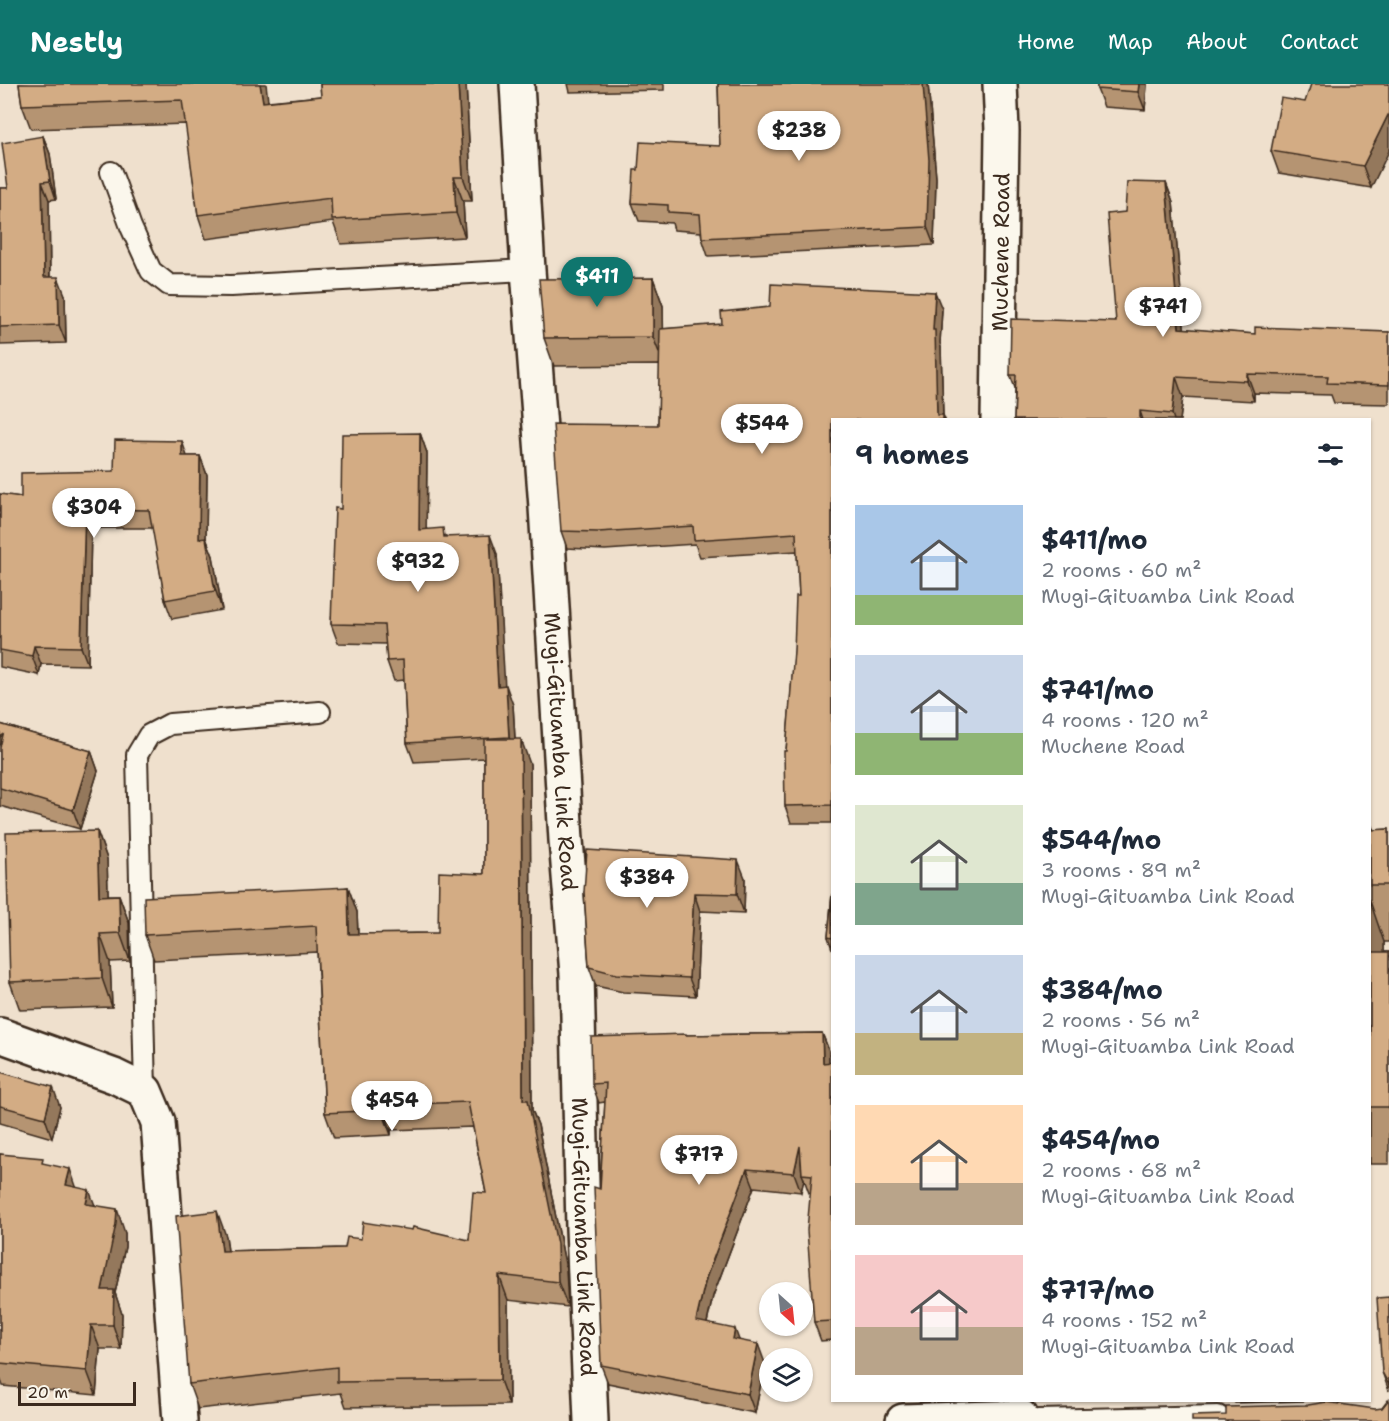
<!DOCTYPE html>
<meta charset="utf-8">
<style>
body{margin:0;font-family:"Shantell Sans",sans-serif;background:#f6f6f7;color:#1f2937;height:100vh;display:flex;flex-direction:column;font-size:22px;white-space:nowrap}
*{box-sizing:border-box;margin:0}
p{font-size:20px;color:#747a83}
.icon{flex:none;width:33px;height:33px;fill:none;stroke:currentColor;stroke-width:2;stroke-linecap:round;stroke-linejoin:round}
.map{position:relative;flex:1;overflow:hidden}
.details{position:absolute;left:831px;top:334px;width:540px;height:984px;display:flex;flex-direction:column;background:#fff;border-radius:0px;box-shadow:0 2px 4px #0004}
.details>*{flex:none}
.needle{width:39px;rotate:153deg}
.fabs{position:absolute;left:759px;top:1198px;display:grid;gap:12px}
.fabs a{display:grid;place-items:center;width:54px;height:54px;border-radius:50%;background:#fff;box-shadow:0 2px 4px #0004;font-size:30px}
.scale{position:absolute;left:18px;bottom:15px;width:118px;box-sizing:border-box;padding-left:6px;border:3px solid #3b2a1e;border-top:0;font-size:16px;line-height:21px;white-space:nowrap;color:#3b2a1e;-webkit-text-stroke:4px #fbf7ec;paint-order:stroke}
.price{position:absolute;translate:-50% -51px;padding:0 14px;border-radius:21px;background:#fff;color:#222;font-size:20px;line-height:39px;filter:drop-shadow(0 2px 3px #0008)}
.price::after{content:'';position:absolute;left:50%;top:36px;width:18px;height:14px;margin-left:-9px;background:inherit;clip-path:polygon(0 0,100% 0,50% 100%)}
.price.active{background:#0f766e;color:#fff}
ul{padding:0;list-style:none}
li{display:flex;align-items:center;gap:18px;height:150px;padding:0 24px}
li span{display:grid;place-items:center;flex:none;width:168px;height:120px;border-radius:0px;color:#555}
li>.icon{margin-inline-start:auto}
span .icon{width:72px;height:72px;fill:#fffc;stroke-width:1}
li b{font-size:26px}
h2{display:flex;justify-content:space-between;align-items:center;height:72px;padding:0 24px;font-size:26px}
header{display:flex;align-items:center;gap:36px;box-sizing:border-box;height:84px;padding:0 30px;background:#0f766e;color:#fff}
header strong{font-size:28px}
nav{display:flex;gap:33px;margin-inline-start:auto;font-size:21px}
.map>svg:first-child{display:block}
</style>
<header>
<strong>Nestly</strong>
<nav><a>Home</a><a>Map</a><a>About</a><a>Contact</a></nav>
</header>
<div class="map">
<svg width="1389" height="1337" viewBox="0 0 1389 1337">
<rect width="100%" height="100%" fill="#efe0cd"/>
<filter id="ink" filterUnits="userSpaceOnUse"><feTurbulence type="fractalNoise" baseFrequency=".0167" numOctaves="2"/><feDisplacementMap in="SourceGraphic" scale="12" xChannelSelector="R" yChannelSelector="G"/><feConvolveMatrix kernelMatrix="1 2 1 2 8 2 1 2 1" color-interpolation-filters="sRGB"/></filter>
<g filter="url(#ink)">
<g fill="none" stroke-linecap="round" stroke-linejoin="round">
<g stroke="#3b2a1e" stroke-width="24">
<g id="service">
<polyline points="111,88 131,143 151,187 169,201 231,202 528,186"/>
<polyline points="145,1007 137,671 149,651 170,640 320,628"/>
<polyline points="1038,1336 1218,1332"/>
</g>
</g>
<g stroke="#3b2a1e" stroke-width="38">
<g id="minor">
<path id="s1" d="M 517,0 L 528,186 L 546,423 L 566,756 L 577,890 L 583,1144 L 591,1337"/>
<path id="s2" d="M 998,336 L 1002,47 L 1000,0"/>
<polyline points="0,951 114,992 145,1007 158,1038 180,1337"/>
<polyline points="903,1337 1021,1333"/>
</g>
</g>
<use href="#service" stroke="#fbf7ec" stroke-width="20"/>
<use href="#minor" stroke="#fbf7ec" stroke-width="33"/>
</g>
<g fill="#b59472" stroke="#3b2a1e" stroke-width="1.5">
<polygon points="19,0 268,17 321,12 320,0 466,0 472,117 463,117 465,153 341,160 333,138 206,155 198,131 186,40 31,45 22,21"/>
<polygon points="568,0 664,0 664,6 570,8"/>
<polygon points="718,0 928,0 936,94 934,161 708,172 702,154 701,148 674,146 672,139 639,137 632,119 638,86 720,62"/>
<polygon points="1097,0 1147,0 1145,26 1104,23 1097,5"/>
<polygon points="1389,0 1371,104 1279,89 1271,67 1305,18"/>
<polygon points="43,52 50,70 56,115 49,116 50,193 65,211 66,259 0,261 0,104 8,104"/>
<polygon points="1166,99 1173,118 1184,245 1255,250 1389,248 1389,320 1334,319 1331,311 1254,309 1254,317 1183,313 1180,336 1014,336 1015,304 1010,291 1116,238 1125,128"/>
<polygon points="653,194 663,222 663,245 942,225 940,259 941,263 943,331 945,336 832,336 832,739 791,739 785,722 786,667 799,512 797,467 700,473 695,460 605,466 567,464 561,447 658,341 660,281 554,282 544,254"/>
<polygon points="420,349 427,369 426,445 497,470 504,602 513,621 515,655 530,680 532,1026 538,1041 566,1185 568,1223 508,1216 509,1321 346,1323 341,1309 198,1325 189,1300 226,1152 228,1167 345,1164 361,1155 469,1156 486,1109 473,1043 391,1046 391,1051 334,1054 325,1029 317,868 154,876 145,851 348,803 357,828 358,850 438,849 484,790 484,674 414,678 407,659 404,596 394,597 387,577 386,560 338,559 331,540 341,425"/>
<polygon points="187,372 200,372 207,391 206,454 213,472 222,526 172,535 165,516 153,444 91,444 88,581 41,580 39,591 0,583 0,410 21,413 114,387"/>
<polygon points="0,640 91,667 98,687 80,745 0,722"/>
<polygon points="1370,739 1374,746 1389,745 1389,858 1384,858 1384,868 1389,868 1389,1080 1370,1080"/>
<polygon points="97,747 107,775 108,811 119,811 129,839 130,877 110,878 112,923 20,926 10,898"/>
<polygon points="745,794 744,829 700,827 696,912 623,908 596,902 589,883 584,808"/>
<polygon points="832,810 832,865 828,853"/>
<polygon points="822,949 829,967 829,978 832,978 832,1256 821,1257 814,1238 811,1109 809,1109 804,1095 801,1108 754,1103 713,1212 707,1239 739,1256 765,1279 755,1329 608,1299 601,1281 600,1105 605,1018 599,1019 592,1000 686,951"/>
<polygon points="0,988 60,1023 52,1054 0,1039"/>
<polygon points="0,1070 45,1080 76,1103 125,1149 125,1163 115,1209 122,1230 121,1265 100,1265 96,1311 3,1302 0,1294"/>
<polygon points="1389,1213 1389,1307 1382,1288"/>
<polygon points="1234,1317 1305,1317 1235,1319"/>
</g>
<g fill="#94785c" stroke="#3b2a1e" stroke-width="1.5">
<polygon points="260,0 266,0 271,42 263,18"/>
<polygon points="458,0 466,0 472,117 463,93"/>
<polygon points="923,0 928,0 936,94 934,161 927,143"/>
<polygon points="1139,0 1147,0 1145,26 1138,8"/>
<polygon points="1389,29 1389,67 1371,104 1363,82"/>
<polygon points="43,52 50,70 56,115 50,97"/>
<polygon points="454,93 463,117 465,153 456,129"/>
<polygon points="42,98 49,116 50,211 44,193"/>
<polygon points="1166,99 1173,118 1186,264 1179,244"/>
<polygon points="58,193 65,211 66,259 59,241"/>
<polygon points="653,194 663,222 664,281 653,253"/>
<polygon points="935,208 942,225 940,259 941,263 943,334 943,331 945,336 938,336 937,331 933,246"/>
<polygon points="1247,290 1254,309 1254,317 1247,297"/>
<polygon points="1176,293 1183,313 1180,336 1174,336 1172,330"/>
<polygon points="1140,327 1143,336 1140,336"/>
<polygon points="420,349 427,369 426,465 419,446"/>
<polygon points="182,357 188,375 182,372"/>
<polygon points="200,372 207,391 206,454 213,472 222,526 199,455"/>
<polygon points="85,425 91,444 88,581 81,563"/>
<polygon points="490,451 497,470 506,621 498,602"/>
<polygon points="34,562 41,580 39,591 32,572"/>
<polygon points="506,601 513,621 516,672 509,653"/>
<polygon points="521,655 530,680 532,1026 538,1041 566,1185 568,1223 558,1198 523,1016"/>
<polygon points="91,667 98,687 80,745 73,726"/>
<polygon points="97,747 107,775 109,840 99,812"/>
<polygon points="738,776 745,794 744,829 737,810"/>
<polygon points="348,803 357,828 359,875 349,850"/>
<polygon points="694,809 700,827 696,912 689,894"/>
<polygon points="119,811 129,839 130,877 120,849"/>
<polygon points="1370,817 1384,858 1385,924 1370,883"/>
<polygon points="100,850 110,878 112,923 102,894"/>
<polygon points="822,949 829,967 829,997 823,979"/>
<polygon points="53,1003 60,1023 52,1054 45,1034"/>
<polygon points="382,1021 391,1046 391,1051 382,1026"/>
<polygon points="800,1062 802,1090 804,1095 801,1108 794,1089"/>
<polygon points="70,1085 78,1108 66,1101"/>
<polygon points="747,1085 754,1103 713,1212 703,1256 696,1237 706,1194"/>
<polygon points="89,1106 98,1129 86,1120"/>
<polygon points="117,1125 125,1149 125,1163 115,1209 122,1230 121,1265 113,1241 102,1206"/>
<polygon points="217,1127 226,1152 231,1192 222,1167"/>
<polygon points="499,1191 508,1216 509,1321 500,1296"/>
<polygon points="91,1241 100,1265 96,1311 87,1287"/>
<polygon points="735,1245 742,1264 733,1255"/>
<polygon points="758,1260 765,1279 755,1329 748,1310"/>
</g>
<g fill="#d3ac84" stroke="#3b2a1e" stroke-width="1.5">
<polygon points="19,0 260,0 263,18 321,12 320,0 458,0 463,93 454,93 456,129 332,136 331,114 198,131 182,16 22,21"/>
<polygon points="718,0 923,0 929,76 927,143 702,154 700,130 668,128 668,121 632,119 634,86 638,86 640,58 720,62"/>
<polygon points="1097,0 1139,0 1138,8 1097,5"/>
<polygon points="1311,0 1389,0 1389,29 1363,82 1271,67 1281,14 1305,18"/>
<polygon points="43,52 50,97 42,98 44,193 58,193 59,241 0,243 0,104 8,104 2,59"/>
<polygon points="1127,98 1166,99 1179,244 1255,250 1255,243 1389,248 1389,301 1327,299 1328,292 1247,290 1247,297 1176,293 1172,330 1140,327 1140,336 1014,336 1016,291 1010,291 1011,235 1116,238 1107,130 1125,128"/>
<polygon points="653,194 653,253 544,254 539,195"/>
<polygon points="771,200 935,208 933,246 935,246 937,331 943,331 943,336 832,336 832,721 785,722 784,667 786,667 794,567 796,512 799,512 796,449 694,456 693,442 598,448 561,447 553,340 658,341 660,245 722,240 721,228 770,223"/>
<polygon points="420,349 419,446 443,444 444,453 490,451 498,602 506,601 509,653 407,659 403,576 387,577 384,541 331,540 335,424 341,425 342,350"/>
<polygon points="115,356 182,357 182,372 200,372 199,455 206,454 215,507 165,516 149,426 85,425 81,563 34,562 32,572 0,566 0,410 21,413 21,389 114,387"/>
<polygon points="0,640 91,667 73,726 0,704 0,663 3,651 0,653"/>
<polygon points="484,655 521,655 523,1016 528,1016 557,1160 558,1198 499,1191 500,1296 337,1298 337,1283 189,1300 176,1132 217,1127 222,1167 345,1164 347,1153 361,1155 363,1138 412,1146 413,1143 469,1156 473,1108 486,1109 468,1018 382,1021 382,1026 325,1029 316,842 145,851 144,813 348,803 349,850 438,849 439,788 484,790"/>
<polygon points="1370,739 1372,739 1371,746 1389,745 1389,801 1370,801"/>
<polygon points="97,747 99,812 119,811 120,849 100,850 102,894 10,898 6,749"/>
<polygon points="587,766 738,776 737,810 694,809 689,894 616,890 589,883 584,808"/>
<polygon points="832,810 832,854 828,853"/>
<rect x="1370" y="868" width="19" height="155"/>
<polygon points="822,949 823,979 832,978 832,1237 814,1238 807,1146 812,1091 802,1090 800,1062 794,1089 747,1085 706,1194 696,1237 735,1245 733,1255 758,1260 748,1310 601,1281 594,1103 600,1105 606,999 592,1000 591,953 686,950 686,951"/>
<polygon points="0,988 53,1003 45,1034 0,1022"/>
<polygon points="0,1070 43,1074 42,1079 70,1085 66,1101 89,1106 86,1120 117,1125 116,1140 102,1206 114,1206 113,1241 91,1241 87,1287 0,1279"/>
<polygon points="1389,1213 1389,1301 1382,1288 1377,1214"/>
<polygon points="1389,1315 1389,1337 1192,1337 1192,1332 1226,1331 1226,1323 1308,1321 1326,1318 1375,1325 1382,1324"/>
</g>
</g>
<g text-anchor="middle" dominant-baseline="central" stroke-width="6" stroke-linejoin="round" paint-order="stroke">
<g font-size="22" fill="#3b2a1e" stroke="#fbf7ec">
<text stroke="none"><textPath href="#s2" startOffset="168">Muchene Road</textPath></text>
<text stroke="none"><textPath href="#s1" startOffset="669">Mugi-Gituamba Link Road</textPath></text>
<text stroke="none"><textPath href="#s1" startOffset="1155">Mugi-Gituamba Link Road</textPath></text>
</g>
</g>
</svg>
<div class="fabs">
<a><svg class="needle" viewBox="-14 -14 28 28"><path d="M0-13l5 13h-10z" fill="#e53935"/><path d="M0 13l5-13h-10z" fill="#747a83"/></svg></a>
<a><svg class="icon" aria-label="layers" viewBox="0 0 24 24"><path d="M12 4l9 5-9 5-9-5zM3 14l9 5 9-5"/></svg></a>
</div>
<div class="scale">20 m</div>
<b class="price" style="left:799px;top:78px">$238</b>
<b class="price active" style="left:597px;top:224px">$411</b>
<b class="price" style="left:1163px;top:254px">$741</b>
<b class="price" style="left:762px;top:371px">$544</b>
<b class="price" style="left:94px;top:455px">$304</b>
<b class="price" style="left:418px;top:509px">$932</b>
<b class="price" style="left:647px;top:825px">$384</b>
<b class="price" style="left:392px;top:1048px">$454</b>
<b class="price" style="left:699px;top:1102px">$717</b>
<section class="details">
<h2>9 homes<svg class="icon" aria-label="filters" viewBox="0 0 24 24"><path d="M4 7h16M4 17h16"/><circle cx="9" cy="7" r="2"/><circle cx="15" cy="17" r="2"/></svg></h2>
<ul>
<li><span style="background:linear-gradient(#a9c7e8 75%,#8fb573 0)"><svg class="icon" aria-label="home" viewBox="0 0 24 24"><path d="M3 11l9-7 9 7M6 9v11h12V9"/></svg></span><div><b>$411/mo</b><p>2 rooms · 60 m²</p><p>Mugi-Gituamba Link Road</p></div></li>
<li><span style="background:linear-gradient(#c9d6e8 65%,#8fb573 0)"><svg class="icon" aria-label="home" viewBox="0 0 24 24"><path d="M3 11l9-7 9 7M6 9v11h12V9"/></svg></span><div><b>$741/mo</b><p>4 rooms · 120 m²</p><p>Muchene Road</p></div></li>
<li><span style="background:linear-gradient(#dfe7d0 65%,#7fa58c 0)"><svg class="icon" aria-label="home" viewBox="0 0 24 24"><path d="M3 11l9-7 9 7M6 9v11h12V9"/></svg></span><div><b>$544/mo</b><p>3 rooms · 89 m²</p><p>Mugi-Gituamba Link Road</p></div></li>
<li><span style="background:linear-gradient(#c9d6e8 65%,#c2b280 0)"><svg class="icon" aria-label="home" viewBox="0 0 24 24"><path d="M3 11l9-7 9 7M6 9v11h12V9"/></svg></span><div><b>$384/mo</b><p>2 rooms · 56 m²</p><p>Mugi-Gituamba Link Road</p></div></li>
<li><span style="background:linear-gradient(#ffd9b3 65%,#b9a48a 0)"><svg class="icon" aria-label="home" viewBox="0 0 24 24"><path d="M3 11l9-7 9 7M6 9v11h12V9"/></svg></span><div><b>$454/mo</b><p>2 rooms · 68 m²</p><p>Mugi-Gituamba Link Road</p></div></li>
<li><span style="background:linear-gradient(#f6c9c9 60%,#b9a48a 0)"><svg class="icon" aria-label="home" viewBox="0 0 24 24"><path d="M3 11l9-7 9 7M6 9v11h12V9"/></svg></span><div><b>$717/mo</b><p>4 rooms · 152 m²</p><p>Mugi-Gituamba Link Road</p></div></li>
</ul>
</section>
</div>
